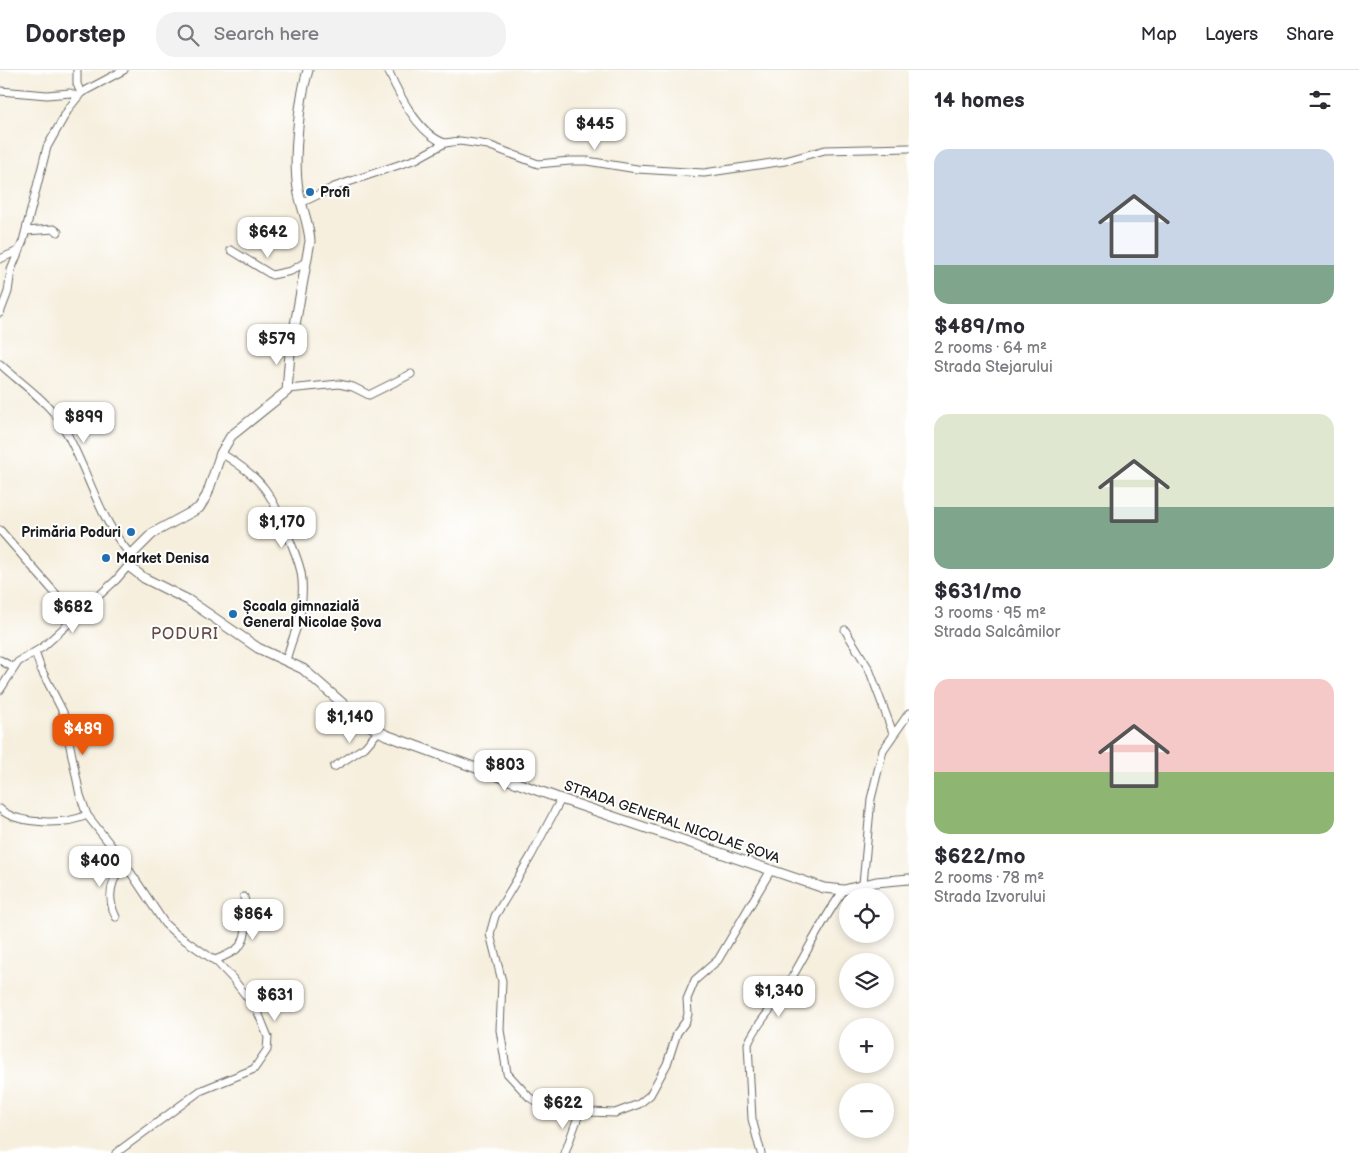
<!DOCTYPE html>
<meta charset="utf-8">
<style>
body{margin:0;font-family:"Balsamiq Sans",sans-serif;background:#f2f2f3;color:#2b2b33;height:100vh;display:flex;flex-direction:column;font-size:19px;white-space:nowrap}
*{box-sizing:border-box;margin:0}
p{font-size:16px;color:#7c7c81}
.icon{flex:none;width:28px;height:28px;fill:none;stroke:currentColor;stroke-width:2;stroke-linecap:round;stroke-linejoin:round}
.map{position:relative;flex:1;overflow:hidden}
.drawer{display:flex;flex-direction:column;background:#fff;width:450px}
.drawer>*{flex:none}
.fabs{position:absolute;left:839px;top:818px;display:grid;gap:10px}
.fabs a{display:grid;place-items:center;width:55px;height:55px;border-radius:50%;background:#fff;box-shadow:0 2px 8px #0003;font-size:25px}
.price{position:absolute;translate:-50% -42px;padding:0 11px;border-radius:10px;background:#fff;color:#222;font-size:16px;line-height:32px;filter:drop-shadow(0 1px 2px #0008)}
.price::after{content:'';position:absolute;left:50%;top:30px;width:15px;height:11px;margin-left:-8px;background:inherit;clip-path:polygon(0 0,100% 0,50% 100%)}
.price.current{background:#ea580c;color:#fff}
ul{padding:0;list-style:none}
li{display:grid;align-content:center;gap:10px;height:265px;padding:0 25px}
li span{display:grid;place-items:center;height:155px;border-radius:15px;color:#555}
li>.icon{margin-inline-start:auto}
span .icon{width:90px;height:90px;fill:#fffc;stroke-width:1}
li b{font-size:21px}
h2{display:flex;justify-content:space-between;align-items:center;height:60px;padding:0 25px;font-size:21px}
header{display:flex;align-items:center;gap:30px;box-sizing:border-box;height:70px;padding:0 25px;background:#fff;border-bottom:1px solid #e1e1e2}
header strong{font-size:24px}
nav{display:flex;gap:28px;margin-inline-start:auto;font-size:18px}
.search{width:350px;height:45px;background:#f2f2f3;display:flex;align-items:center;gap:12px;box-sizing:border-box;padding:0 18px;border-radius:20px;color:#7c7c81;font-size:19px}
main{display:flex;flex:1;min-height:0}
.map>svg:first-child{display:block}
</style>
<header>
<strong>Doorstep</strong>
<div class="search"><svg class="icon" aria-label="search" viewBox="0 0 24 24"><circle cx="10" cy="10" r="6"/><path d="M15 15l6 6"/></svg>Search here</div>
<nav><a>Map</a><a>Layers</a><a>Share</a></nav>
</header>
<main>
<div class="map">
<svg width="909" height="1083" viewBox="0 0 909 1083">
<rect width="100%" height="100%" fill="#fff"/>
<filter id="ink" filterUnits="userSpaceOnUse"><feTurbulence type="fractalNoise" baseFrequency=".02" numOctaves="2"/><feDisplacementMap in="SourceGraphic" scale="10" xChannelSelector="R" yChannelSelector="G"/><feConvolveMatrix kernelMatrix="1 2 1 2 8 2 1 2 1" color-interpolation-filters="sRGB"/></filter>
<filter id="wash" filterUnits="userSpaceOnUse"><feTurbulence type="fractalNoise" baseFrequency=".0096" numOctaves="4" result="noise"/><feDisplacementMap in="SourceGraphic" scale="20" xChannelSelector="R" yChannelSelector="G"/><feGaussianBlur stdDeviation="1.12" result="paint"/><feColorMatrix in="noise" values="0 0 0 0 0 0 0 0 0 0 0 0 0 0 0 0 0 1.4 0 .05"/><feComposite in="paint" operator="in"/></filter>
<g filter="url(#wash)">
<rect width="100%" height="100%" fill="#f6efde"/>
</g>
<g filter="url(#ink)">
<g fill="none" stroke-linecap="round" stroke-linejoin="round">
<g stroke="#686660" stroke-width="9">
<g id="minor">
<polyline points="77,0 77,14 81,23"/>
<path d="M 388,0 C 398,23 419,65 445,73"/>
<polyline points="0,21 47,25 70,23 78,27"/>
<polyline points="301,133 334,117 416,89 445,73 460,71 488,75 538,94 570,91 587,91 637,99 704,103 785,91 825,80 909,78"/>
<polyline points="26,161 54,159 58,162"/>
<polyline points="231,180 272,205 291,201 307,191"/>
<polyline points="0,189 20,180"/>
<polyline points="0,243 8,222 11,200 23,171 47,77 69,38 81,23 124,0"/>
<path d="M 0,294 C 18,311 48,331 61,353 C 87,395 97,448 131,485"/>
<polyline points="288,319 339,314 353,317 369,325 411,304"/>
<path d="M 221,383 C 265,410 270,422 289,468 C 301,497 305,507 301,539 C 299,556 290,573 286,591"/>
<polyline points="0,460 76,547"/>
<polyline points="845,560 869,599 893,663"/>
<polyline points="35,582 41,599 63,642 80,725 87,745 121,788 165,854 176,864 217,892 233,909 257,940 268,967 267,980 254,999 200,1021 116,1083"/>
<polyline points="0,590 14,598"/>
<polyline points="0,620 18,592 43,577 116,510 129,495"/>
<polyline points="334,697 365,677 378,662"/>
<polyline points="561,729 531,786 495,846 490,864 502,911 500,960 507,1003 530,1028 554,1039 575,1044 589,1042 615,1043 639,1034 650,1025 667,994 677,963 686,951 688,944 687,929 695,910 718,890 771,800"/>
<path d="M 0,739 C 18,755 66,755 87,745"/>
<polyline points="863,814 871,729 883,680 909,643"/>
<path d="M 116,847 C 106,827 111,810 124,793"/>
<path d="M 215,890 C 223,887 233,883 239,877 C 249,866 247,840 244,827"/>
<polyline points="565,1083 579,1044"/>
<path d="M 761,1083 L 752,1049 L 748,974 C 756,954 773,938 785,919 C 805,887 821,851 844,820"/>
</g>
</g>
<g stroke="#686660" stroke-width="11">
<path id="major" d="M 308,0 C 299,31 293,87 298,119 C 301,137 309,153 310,171 L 290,283 L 287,321 L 231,366 L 221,383 L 207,425 L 199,438 L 153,463 L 131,485 L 131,498 L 144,508 L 188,530 L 258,578 L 303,599 L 365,653 L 386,665 L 561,729 L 824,818 L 844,820 L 876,812 L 909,809"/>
</g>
<use href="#minor" stroke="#fff" stroke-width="7"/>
<use href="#major" stroke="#fff" stroke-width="9"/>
</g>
</g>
<g fill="#1f6fb2" stroke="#fff" stroke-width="2">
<circle cx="310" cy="122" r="5"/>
<circle cx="131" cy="462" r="5"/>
<circle cx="106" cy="488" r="5"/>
<circle cx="233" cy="544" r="5"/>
</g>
<g text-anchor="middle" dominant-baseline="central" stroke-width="4" stroke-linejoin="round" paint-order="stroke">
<g font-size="14" font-weight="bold" fill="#1c1c1c" stroke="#fff" text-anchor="start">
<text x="320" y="122">Profi</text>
<text x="121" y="462" text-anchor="end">Primăria Poduri</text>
<text x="116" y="488">Market Denisa</text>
<text x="243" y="536">Școala gimnazială<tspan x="243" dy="16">General Nicolae Șova</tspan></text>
</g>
<g font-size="14" fill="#1c1c1c" stroke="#fff">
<text transform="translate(672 752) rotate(19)">STRADA GENERAL NICOLAE ȘOVA</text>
</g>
<g font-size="16" letter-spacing="1" fill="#644b46" stroke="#fff">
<text x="185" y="564">PODURI</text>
</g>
</g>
</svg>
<div class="fabs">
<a><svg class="icon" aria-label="locate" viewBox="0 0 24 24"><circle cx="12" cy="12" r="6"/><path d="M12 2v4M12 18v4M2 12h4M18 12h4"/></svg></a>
<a><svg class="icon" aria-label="layers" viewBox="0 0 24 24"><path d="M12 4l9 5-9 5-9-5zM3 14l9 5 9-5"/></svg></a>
<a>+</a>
<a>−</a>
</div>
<b class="price" style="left:595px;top:81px">$445</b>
<b class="price" style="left:268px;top:189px">$642</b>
<b class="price" style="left:277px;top:296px">$579</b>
<b class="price" style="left:84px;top:374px">$899</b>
<b class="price" style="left:282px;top:479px">$1,170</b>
<b class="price" style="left:73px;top:564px">$682</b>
<b class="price" style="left:350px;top:674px">$1,140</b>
<b class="price current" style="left:83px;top:686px">$489</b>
<b class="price" style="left:505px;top:722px">$803</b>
<b class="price" style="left:100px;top:818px">$400</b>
<b class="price" style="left:253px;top:871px">$864</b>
<b class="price" style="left:779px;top:948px">$1,340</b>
<b class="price" style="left:275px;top:952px">$631</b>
<b class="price" style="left:563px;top:1060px">$622</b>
</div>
<section class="drawer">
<h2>14 homes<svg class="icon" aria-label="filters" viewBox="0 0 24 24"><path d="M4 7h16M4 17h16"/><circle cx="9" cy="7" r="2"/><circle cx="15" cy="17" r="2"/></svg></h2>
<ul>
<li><span style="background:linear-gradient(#c9d6e8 75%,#7fa58c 0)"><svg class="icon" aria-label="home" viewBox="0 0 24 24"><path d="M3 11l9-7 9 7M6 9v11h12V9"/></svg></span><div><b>$489/mo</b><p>2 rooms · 64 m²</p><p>Strada Stejarului</p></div></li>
<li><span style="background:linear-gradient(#dfe7d0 60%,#7fa58c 0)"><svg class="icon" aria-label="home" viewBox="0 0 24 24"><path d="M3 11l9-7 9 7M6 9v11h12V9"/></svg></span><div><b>$631/mo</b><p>3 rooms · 95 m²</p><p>Strada Salcâmilor</p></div></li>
<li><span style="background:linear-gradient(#f6c9c9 60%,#8fb573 0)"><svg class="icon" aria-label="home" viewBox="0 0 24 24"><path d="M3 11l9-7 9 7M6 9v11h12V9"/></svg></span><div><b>$622/mo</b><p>2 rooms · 78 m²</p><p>Strada Izvorului</p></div></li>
</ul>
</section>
</main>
